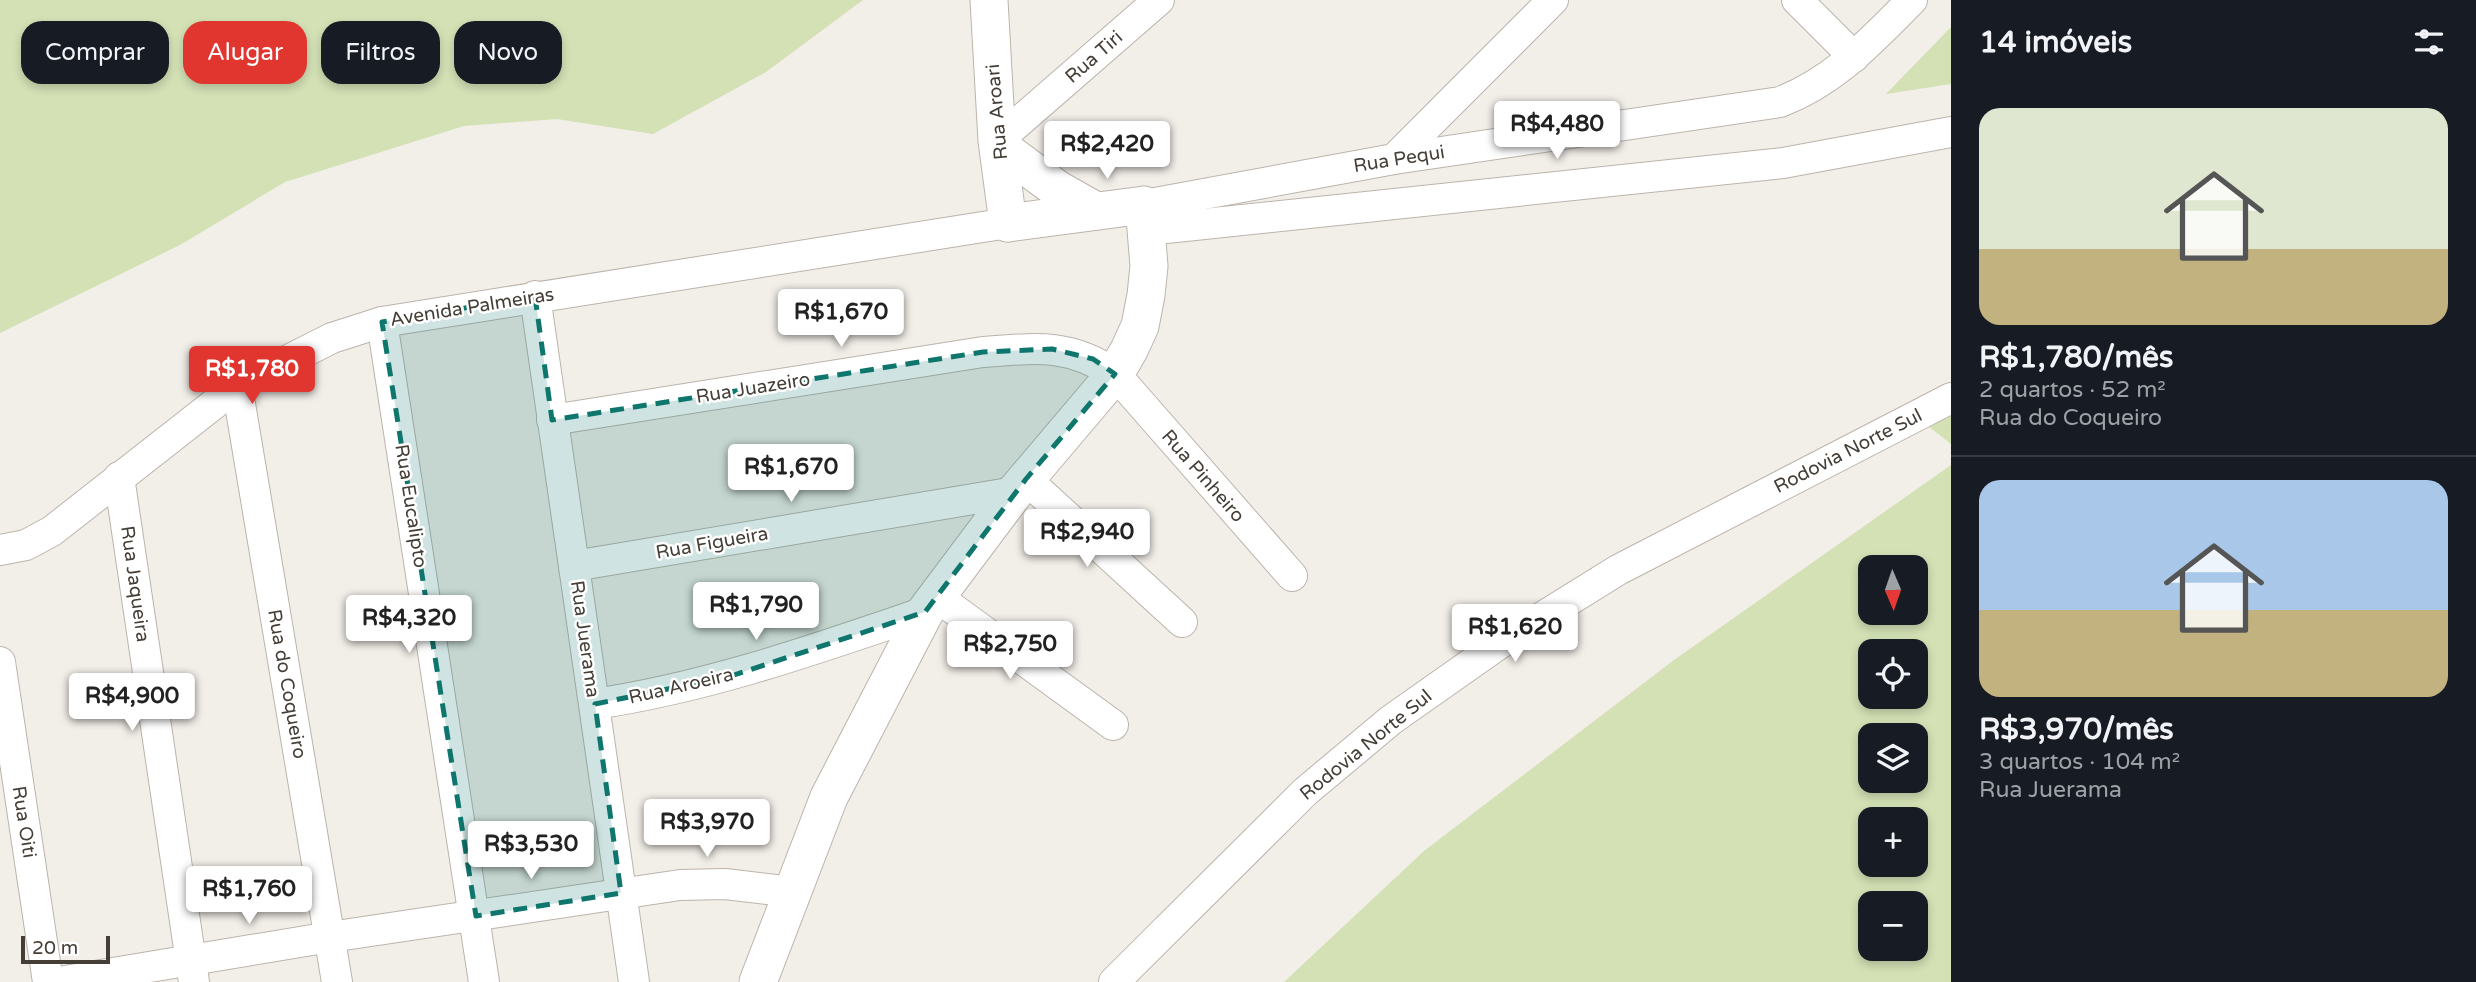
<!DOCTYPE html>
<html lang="pt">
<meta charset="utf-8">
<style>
body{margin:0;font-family:"Varela Round",sans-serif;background:#20242c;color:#f1f3f6;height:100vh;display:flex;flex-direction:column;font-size:26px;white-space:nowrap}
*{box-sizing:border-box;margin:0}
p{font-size:23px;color:#9ea1a6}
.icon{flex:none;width:38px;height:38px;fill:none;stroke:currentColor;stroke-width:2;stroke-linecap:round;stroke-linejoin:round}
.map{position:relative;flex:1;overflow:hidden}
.panel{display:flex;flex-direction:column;background:#171b24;width:525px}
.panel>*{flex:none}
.top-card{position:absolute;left:21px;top:21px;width:665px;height:63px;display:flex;gap:14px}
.needle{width:46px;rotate:178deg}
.controls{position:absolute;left:1858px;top:555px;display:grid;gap:14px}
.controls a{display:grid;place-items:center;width:70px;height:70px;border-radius:14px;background:#171b24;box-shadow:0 4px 10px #0003;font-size:35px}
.scale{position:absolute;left:21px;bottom:18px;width:89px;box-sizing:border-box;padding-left:7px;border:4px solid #443e37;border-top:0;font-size:19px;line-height:24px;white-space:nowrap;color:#443e37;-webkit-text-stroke:5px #fff;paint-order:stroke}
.price{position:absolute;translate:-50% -60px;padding:0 16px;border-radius:7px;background:#fff;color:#222;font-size:23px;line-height:46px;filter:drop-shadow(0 2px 4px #0008)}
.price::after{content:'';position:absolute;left:50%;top:42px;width:21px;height:16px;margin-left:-10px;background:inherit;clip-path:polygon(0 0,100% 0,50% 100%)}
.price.current{background:#e13630;color:#fff}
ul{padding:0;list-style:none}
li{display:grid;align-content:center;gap:14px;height:371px;padding:0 28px}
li+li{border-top:2px solid #363941}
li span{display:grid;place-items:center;height:217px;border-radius:21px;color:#555}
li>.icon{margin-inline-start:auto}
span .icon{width:126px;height:126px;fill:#fffc;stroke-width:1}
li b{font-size:30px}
h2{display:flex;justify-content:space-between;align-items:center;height:84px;padding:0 28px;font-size:30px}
.pill{padding:0 24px;border-radius:21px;background:#171b24;box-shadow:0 4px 10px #0003;font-size:24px;line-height:63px}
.pill.current{background:#e13630;color:#fff}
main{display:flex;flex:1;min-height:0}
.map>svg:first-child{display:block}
</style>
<main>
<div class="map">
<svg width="1951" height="982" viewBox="0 0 1951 982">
<rect width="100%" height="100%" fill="#f2eee8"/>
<g fill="#d3e1b5" fill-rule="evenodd">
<polygon points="0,0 863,0 766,72 653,134 557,119 464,126 285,182 180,245 0,333"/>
<polygon points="1951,27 1951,84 1886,94"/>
<polygon points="1951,408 1951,444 1924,423"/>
<path d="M 1951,465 L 1951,982 L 1284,982 L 1424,851 L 1674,660 ZM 1916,567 L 1916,612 L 1871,612 L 1871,567 ZM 1916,651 L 1916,696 L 1871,696 L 1871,651 ZM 1871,735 L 1916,735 L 1916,780 L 1871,780 ZM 1916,819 L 1916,864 L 1871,864 L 1871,819 ZM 1916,903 L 1916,948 L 1871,948 L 1871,903 Z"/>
</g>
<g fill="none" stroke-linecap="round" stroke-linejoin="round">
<g stroke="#bcb4ac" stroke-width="32">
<g id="minor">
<polyline points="1797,0 1854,57"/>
<polyline points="997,141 1159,0"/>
<polyline points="1394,159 1553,0"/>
<path d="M 1144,205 L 1394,159 L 1780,102 C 1835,81 1871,41 1912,0"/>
<polyline points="1147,230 1783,163 1951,132"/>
<polyline points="535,296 634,982"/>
<polyline points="382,322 484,982"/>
<polyline points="237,386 337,982"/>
<path d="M 552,420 L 983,352 C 1036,348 1070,343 1115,374 L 1292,576"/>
<polyline points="119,477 194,982"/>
<polyline points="1026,479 1182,622"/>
<polyline points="0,550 26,545 52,531 237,386 332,338 382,322 1008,223"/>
<polyline points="574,566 1015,492"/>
<polyline points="937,597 1113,725"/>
<polyline points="0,662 48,982"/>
<path d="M 595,704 C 709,687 816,649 925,612"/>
<polyline points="59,982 330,937 680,885 725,884 792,892"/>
<polyline points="1114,982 1305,792 1391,720 1499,644 1618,570 1951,398"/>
</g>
</g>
<g stroke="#bcb4ac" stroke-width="39">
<g id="tertiary">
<polyline points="989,0 997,141 1008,223"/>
<polyline points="999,146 1057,189 1096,211"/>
<polyline points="758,982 829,797 925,612 1015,492 1115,374 1129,350 1140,326 1146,295 1149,266 1144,205 1008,223"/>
</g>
</g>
<use href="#minor" stroke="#fff" stroke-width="30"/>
<use href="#tertiary" stroke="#fff" stroke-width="37"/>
</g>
<path fill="#0f766e" fill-opacity="0.2" stroke="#0f766e" stroke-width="5" stroke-dasharray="14 9" stroke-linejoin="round" d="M 535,296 L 552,420 L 983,352 L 1052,349 L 1093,359 L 1115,374 L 1026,479 L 925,612 L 731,676 L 595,704 L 621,893 L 476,916 L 382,322 Z"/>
<g text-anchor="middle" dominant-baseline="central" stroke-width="5" stroke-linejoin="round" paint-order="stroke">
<g font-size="19" fill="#443e37" stroke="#fff">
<text transform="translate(1094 57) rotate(-41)">Rua Tiri</text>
<text transform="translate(997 112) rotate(-95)">Rua Aroari</text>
<text transform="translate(1399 159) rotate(-9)">Rua Pequi</text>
<text transform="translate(472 307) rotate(-9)">Avenida Palmeiras</text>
<text transform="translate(753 388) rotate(-9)">Rua Juazeiro</text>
<text transform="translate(1848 451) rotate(-27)">Rodovia Norte Sul</text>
<text transform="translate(1203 476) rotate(49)">Rua Pinheiro</text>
<text transform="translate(411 506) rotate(81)">Rua Eucalipto</text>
<text transform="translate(712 543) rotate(-10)">Rua Figueira</text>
<text transform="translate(135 584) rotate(82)">Rua Jaqueira</text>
<text transform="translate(585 639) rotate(82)">Rua Juerama</text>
<text transform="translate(287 684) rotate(80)">Rua do Coqueiro</text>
<text transform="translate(681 686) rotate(-13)">Rua Aroeira</text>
<text transform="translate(1366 745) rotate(-39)">Rodovia Norte Sul</text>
<text transform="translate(24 822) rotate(81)">Rua Oiti</text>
</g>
</g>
</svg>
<div class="controls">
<a><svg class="needle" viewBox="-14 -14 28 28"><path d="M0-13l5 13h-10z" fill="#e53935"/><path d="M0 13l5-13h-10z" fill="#9ea1a6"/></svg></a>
<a><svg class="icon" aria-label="locate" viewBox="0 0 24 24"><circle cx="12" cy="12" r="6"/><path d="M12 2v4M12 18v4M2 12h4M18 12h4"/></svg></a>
<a><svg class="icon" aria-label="layers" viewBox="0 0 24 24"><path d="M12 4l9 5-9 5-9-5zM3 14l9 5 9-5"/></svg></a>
<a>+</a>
<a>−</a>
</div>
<div class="scale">20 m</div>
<b class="price" style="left:1557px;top:161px">R$4,480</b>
<b class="price" style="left:1107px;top:181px">R$2,420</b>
<b class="price" style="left:841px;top:349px">R$1,670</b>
<b class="price current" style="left:252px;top:406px">R$1,780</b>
<b class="price" style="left:791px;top:504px">R$1,670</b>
<b class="price" style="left:1087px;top:569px">R$2,940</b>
<b class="price" style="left:756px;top:642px">R$1,790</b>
<b class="price" style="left:409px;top:655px">R$4,320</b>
<b class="price" style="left:1515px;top:664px">R$1,620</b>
<b class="price" style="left:1010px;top:681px">R$2,750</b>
<b class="price" style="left:132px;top:733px">R$4,900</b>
<b class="price" style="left:707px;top:859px">R$3,970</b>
<b class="price" style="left:531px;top:881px">R$3,530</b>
<b class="price" style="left:249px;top:926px">R$1,760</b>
<div class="top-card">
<a class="pill">Comprar</a>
<a class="pill current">Alugar</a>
<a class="pill">Filtros</a>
<a class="pill">Novo</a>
</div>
</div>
<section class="panel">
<h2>14 imóveis<svg class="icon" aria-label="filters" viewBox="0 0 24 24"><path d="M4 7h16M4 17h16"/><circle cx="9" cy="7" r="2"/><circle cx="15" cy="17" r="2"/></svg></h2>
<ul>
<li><span style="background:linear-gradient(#dfe7d0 65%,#c2b280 0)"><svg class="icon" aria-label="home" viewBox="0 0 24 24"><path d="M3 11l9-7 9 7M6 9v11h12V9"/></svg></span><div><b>R$1,780/mês</b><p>2 quartos · 52 m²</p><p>Rua do Coqueiro</p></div></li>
<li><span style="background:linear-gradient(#a9c7e8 60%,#c2b280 0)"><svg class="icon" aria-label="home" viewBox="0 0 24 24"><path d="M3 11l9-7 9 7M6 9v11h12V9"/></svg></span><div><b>R$3,970/mês</b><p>3 quartos · 104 m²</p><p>Rua Juerama</p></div></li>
</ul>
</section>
</main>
